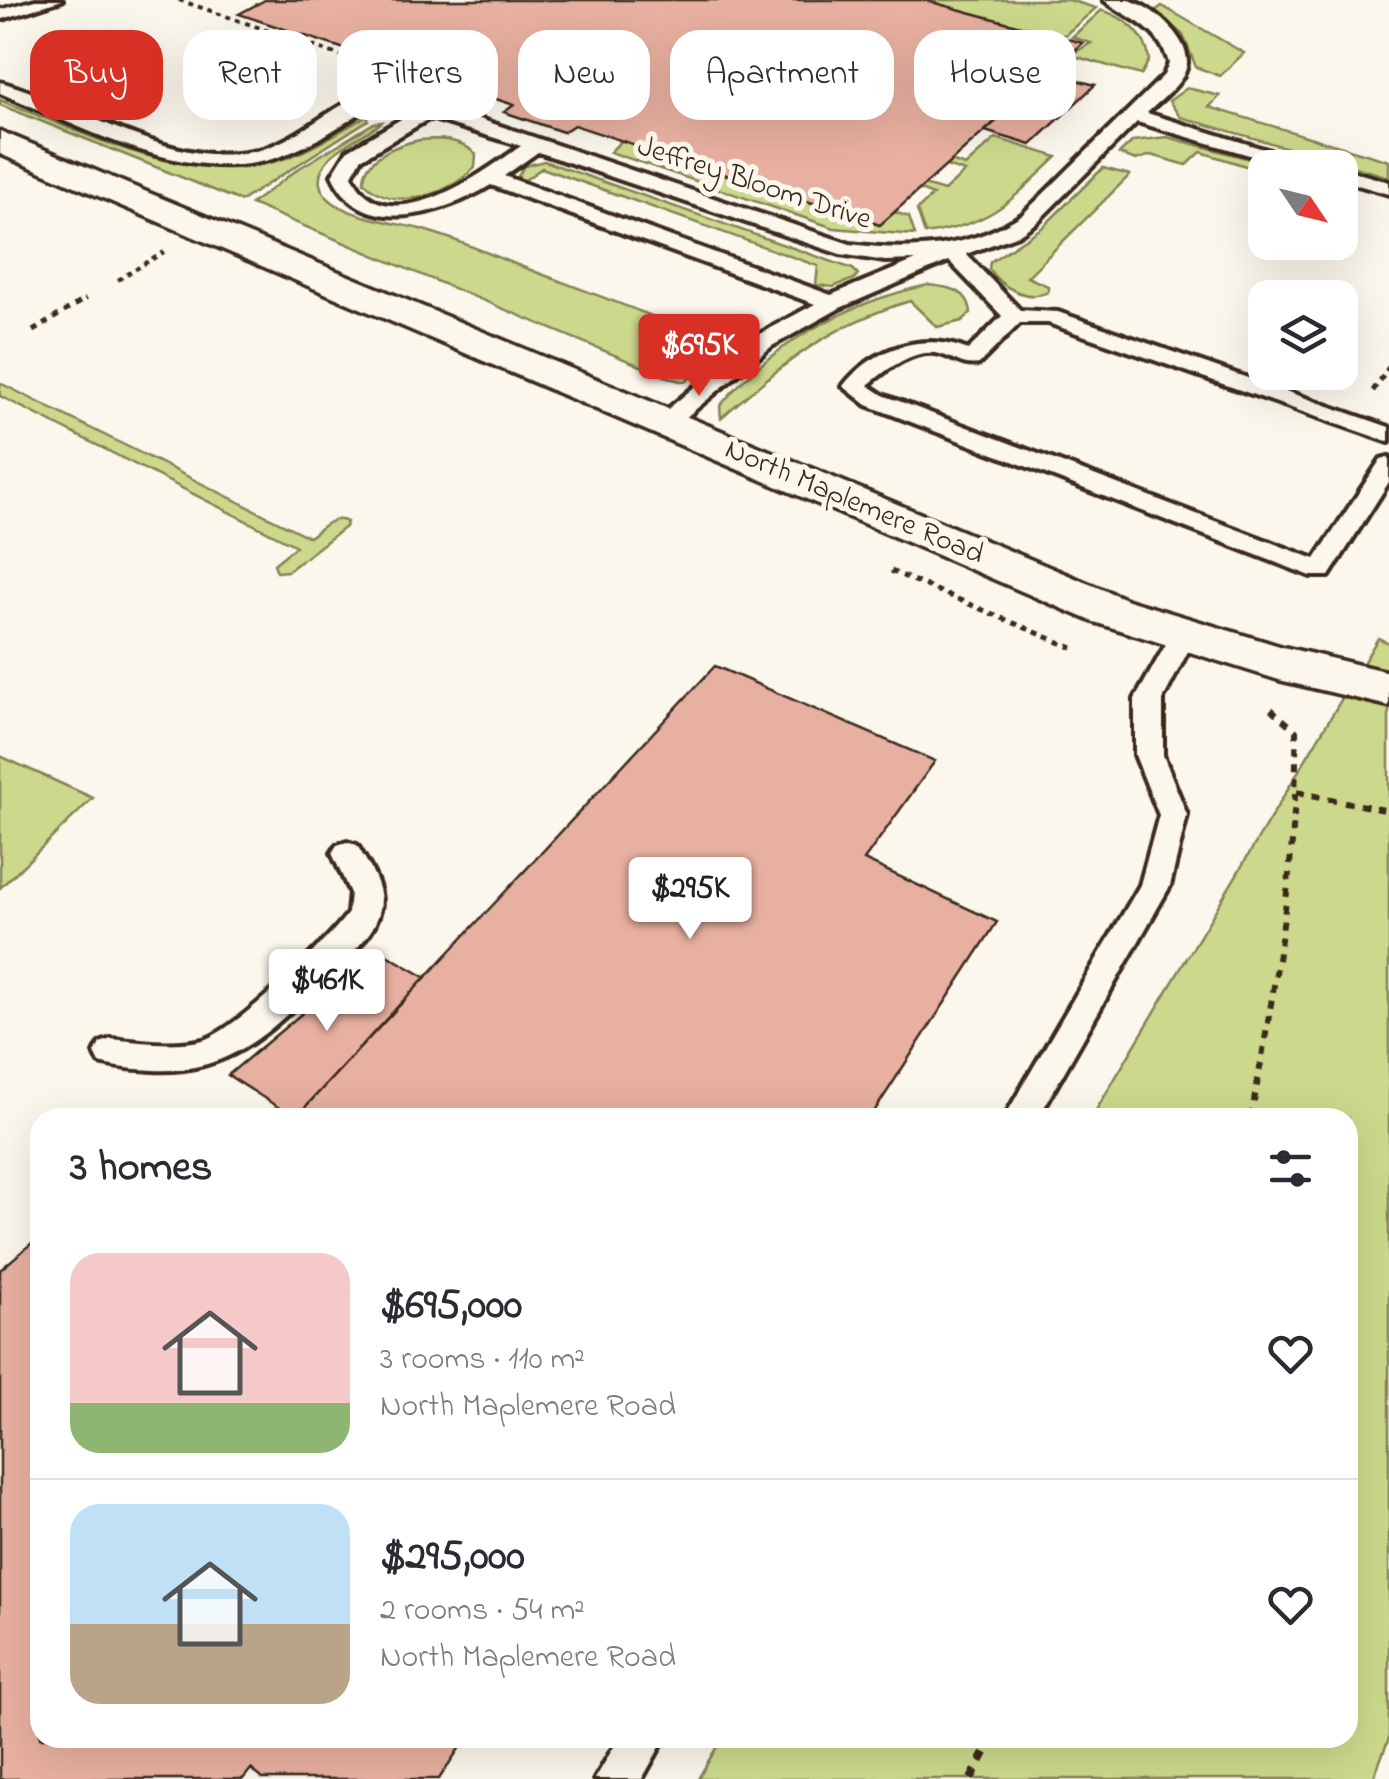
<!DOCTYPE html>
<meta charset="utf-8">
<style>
body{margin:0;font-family:"Indie Flower",sans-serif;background:#f7f7f7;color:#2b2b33;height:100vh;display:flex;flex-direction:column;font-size:38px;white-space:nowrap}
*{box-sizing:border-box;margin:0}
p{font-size:32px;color:#7c7c81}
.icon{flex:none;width:55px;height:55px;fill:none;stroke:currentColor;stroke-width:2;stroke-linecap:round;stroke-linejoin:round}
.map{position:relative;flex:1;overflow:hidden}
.panel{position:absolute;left:30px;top:1108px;width:1328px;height:640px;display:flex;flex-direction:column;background:#fff;border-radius:30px;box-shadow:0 10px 40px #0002}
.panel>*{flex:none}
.top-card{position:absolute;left:30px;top:30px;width:1330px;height:90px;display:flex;gap:20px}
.needle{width:65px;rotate:125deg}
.controls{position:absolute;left:1248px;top:150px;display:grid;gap:20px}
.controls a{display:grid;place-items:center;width:110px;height:110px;border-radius:20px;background:#fff;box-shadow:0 10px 40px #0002;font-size:50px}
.price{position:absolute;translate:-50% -85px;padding:0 22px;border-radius:10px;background:#fff;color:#222;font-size:32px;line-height:65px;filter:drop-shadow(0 2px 5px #0008)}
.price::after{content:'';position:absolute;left:50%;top:60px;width:30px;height:22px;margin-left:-15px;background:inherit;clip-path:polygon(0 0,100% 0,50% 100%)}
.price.current{background:#d93025;color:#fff}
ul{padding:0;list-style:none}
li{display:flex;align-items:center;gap:30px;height:250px;padding:0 40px}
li+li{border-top:2px solid #e1e1e2}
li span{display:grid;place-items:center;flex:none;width:280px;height:200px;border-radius:30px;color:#555}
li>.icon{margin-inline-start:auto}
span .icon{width:120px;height:120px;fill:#fffc;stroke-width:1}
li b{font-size:42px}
h2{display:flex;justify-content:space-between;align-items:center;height:120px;padding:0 40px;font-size:42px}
.tag{padding:0 35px;border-radius:30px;background:#fff;box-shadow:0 10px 40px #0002;font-size:35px;line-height:90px}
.tag.current{background:#d93025;color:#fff}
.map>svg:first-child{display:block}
</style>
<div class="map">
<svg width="1389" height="1779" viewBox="0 0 1389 1779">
<rect width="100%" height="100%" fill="#fbf7ec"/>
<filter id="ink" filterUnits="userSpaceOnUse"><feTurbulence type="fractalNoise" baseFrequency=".01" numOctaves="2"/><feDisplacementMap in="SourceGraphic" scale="20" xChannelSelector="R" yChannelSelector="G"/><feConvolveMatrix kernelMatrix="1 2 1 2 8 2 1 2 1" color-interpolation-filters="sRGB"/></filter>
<g filter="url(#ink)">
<g fill="#ccd98c" stroke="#848255" stroke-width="2.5">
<polygon points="924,0 1069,0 1096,8 1065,35 1052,35"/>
<polygon points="1162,6 1244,53 1220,76 1196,67 1183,35 1155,11"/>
<path d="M 1102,10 C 1125,18 1147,34 1149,60 L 1141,75 L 1070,55 L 1091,43 L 1072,37 Z"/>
<polygon points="1187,88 1220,96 1209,107 1389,161 1389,177 1180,117 1169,101"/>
<path d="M 0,100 C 84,132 172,181 264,164 C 302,157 335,134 368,115 L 368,120 L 241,201 L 0,105 Z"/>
<path d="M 382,122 C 365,137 315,153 320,184 C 326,216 395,222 420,229 C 454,238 487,253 520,266 C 586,291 653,316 719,342 L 722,352 L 685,382 L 672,379 L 251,204 L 298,169 L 374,123 Z"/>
<polygon points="1167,137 1280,167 1265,168 1265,172 1201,152 1187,165 1151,155 1136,160 1119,154 1133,141"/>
<path d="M 996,138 L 1057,157 C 1009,202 993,224 925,234 L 917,210 L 933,195 L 920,190 L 924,185 L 944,191 L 965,172 L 946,166 L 951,161 L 965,166 Z"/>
<path d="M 420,140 C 441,138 461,139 476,154 L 475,167 C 449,195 394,214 364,182 C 364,157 398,144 420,140 Z"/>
<polygon points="622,140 879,225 894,212 909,217 915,235 834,228 610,152"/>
<polygon points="544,161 853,269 858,274 854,279 833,287 816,285 818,266 542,168 525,180 517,178 524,166"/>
<path d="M 1103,168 L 1130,175 L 1027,277 L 1048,286 L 1048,292 C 1028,302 1000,287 989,269 L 990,262 L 1043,227 Z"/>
<path d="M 928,285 C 948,287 969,289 971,313 L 962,321 L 937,327 L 910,301 C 829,325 784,363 721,418 L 720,406 C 771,343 850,302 928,285 Z"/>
<path d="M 0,383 L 309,537 C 321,529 332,514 347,522 L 345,527 L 288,571 L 277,572 L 274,564 L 296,546 L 0,396 Z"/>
<polygon points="1378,638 1389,643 1389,1738 1373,1779 698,1779 722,1738 1348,1738 1348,1118 1092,1117"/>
<polygon points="0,756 93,798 0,888"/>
</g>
<g fill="#e8b0a0" stroke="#3b2a1e" stroke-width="2.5">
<polygon points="265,0 924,0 1083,43 880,225 574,125 563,132 504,112 514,105 239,14"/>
<polygon points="1050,73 1095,85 1031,145 985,131"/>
<polygon points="715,666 935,761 864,860 997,922 870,1118 295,1118"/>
<polygon points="378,950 425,977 295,1118 228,1075"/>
<polygon points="33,1242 40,1247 40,1738 466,1738 439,1779 263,1779 251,1769 243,1779 0,1779 0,1270"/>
</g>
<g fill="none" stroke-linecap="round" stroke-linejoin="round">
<g stroke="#3b2a1e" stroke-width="8">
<g id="service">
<polygon points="35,0 62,0 0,20 0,10"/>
<path d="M 1104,0 C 1111,0 1121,0 1128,0 C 1151,5 1188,37 1187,63 C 1186,82 1159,101 1147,113 L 1325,168 L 1293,168 L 1137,122 L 1037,222 L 1018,235 L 966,254 L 1020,310 L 1058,312 L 1389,427 L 1389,442 L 1048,323 L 1020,323 L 979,364 C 964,367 954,358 940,354 C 915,347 886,370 868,385 L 883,395 L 1315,559 L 1381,459 L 1389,457 L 1389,482 L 1329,576 L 1311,576 L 867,405 L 843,386 C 873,348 923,331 968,350 L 1002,316 L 949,261 L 840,308 L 772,346 L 673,428 L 665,430 L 653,423 L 657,418 L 756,336 L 815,304 L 491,185 C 445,213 361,241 332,175 L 347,151 L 408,115 L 373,105 C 341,125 309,148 272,159 C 187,185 78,125 0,93 L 0,82 C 79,103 179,175 263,149 C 302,137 333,104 371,92 L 415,106 L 450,109 L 850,244 C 911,252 971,249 1023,214 L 1164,75 L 1169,63 C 1158,25 1131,21 1104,0 ZM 430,118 L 521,146 C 484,172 384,247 352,175 L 361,159 ZM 538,152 L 840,254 L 885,261 L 916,260 L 831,295 L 504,176 Z"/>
<polygon points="1340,168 1389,182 1389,194 1340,180"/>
<polygon points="1183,627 1192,630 1196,636 1163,699 1163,755 1187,815 1170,886 1038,1118 1004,1118 1140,885 1159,815 1135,755 1135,699 1174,630"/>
<path d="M 347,842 L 357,845 C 367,863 385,887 380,909 C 375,936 347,957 328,975 C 274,1027 234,1074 153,1070 C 135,1069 116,1068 100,1063 L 95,1053 L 100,1043 L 111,1039 C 141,1042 174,1047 203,1040 C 235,1031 328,941 348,913 L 350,893 L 332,853 L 337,845 Z"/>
<polygon points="619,1738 665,1738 642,1779 595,1779"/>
</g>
</g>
<g stroke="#3b2a1e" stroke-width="7">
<polygon id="minor" points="0,131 1128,600 1283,647 1389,672 1389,706 1279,680 1094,622 0,154"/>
</g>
<g stroke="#3b2a1e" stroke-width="4" stroke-dasharray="5 5" stroke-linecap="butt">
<polyline points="179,0 362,63"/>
<polyline points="118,280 164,252"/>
<polyline points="76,305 86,299"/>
</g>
<g stroke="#3b2a1e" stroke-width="5" stroke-dasharray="6 6" stroke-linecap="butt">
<polyline points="33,331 80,302"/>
<polyline points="1373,391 1389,367"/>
<polyline points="891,571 1073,648"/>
</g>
<g stroke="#3b2a1e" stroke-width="6" stroke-dasharray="8 8" stroke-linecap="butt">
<polyline points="1297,792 1389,811"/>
<path d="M 1251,1118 C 1274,990 1298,861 1296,731 L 1271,709"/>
</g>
<polyline stroke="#3b2a1e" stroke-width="8" stroke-dasharray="10 10" stroke-linecap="butt" points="971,1779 993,1738"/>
<use href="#service" fill="#fbf7ec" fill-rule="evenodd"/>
<use href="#minor" fill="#fbf7ec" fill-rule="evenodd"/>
</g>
</g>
<g text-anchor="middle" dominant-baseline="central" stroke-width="10" stroke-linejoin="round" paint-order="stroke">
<g font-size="30" fill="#3b2a1e" stroke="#fbf7ec">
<text transform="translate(754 184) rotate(18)">Jeffrey Bloom Drive</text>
<text transform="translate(854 503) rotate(23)">North Maplemere Road</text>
</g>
</g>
</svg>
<div class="controls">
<a><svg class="needle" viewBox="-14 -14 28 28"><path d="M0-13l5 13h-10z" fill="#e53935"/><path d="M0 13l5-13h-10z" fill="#7c7c81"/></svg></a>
<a><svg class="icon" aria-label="layers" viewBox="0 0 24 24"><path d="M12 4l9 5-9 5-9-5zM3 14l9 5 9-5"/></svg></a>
</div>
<b class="price current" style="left:699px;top:399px">$695K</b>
<b class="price" style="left:690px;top:942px">$295K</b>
<b class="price" style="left:327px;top:1034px">$461K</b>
<div class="top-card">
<a class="tag current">Buy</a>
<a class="tag">Rent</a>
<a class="tag">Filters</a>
<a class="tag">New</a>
<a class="tag">Apartment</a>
<a class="tag">House</a>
</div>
<section class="panel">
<h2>3 homes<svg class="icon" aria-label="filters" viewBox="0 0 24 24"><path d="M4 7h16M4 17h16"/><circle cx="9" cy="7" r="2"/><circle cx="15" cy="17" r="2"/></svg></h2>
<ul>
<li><span style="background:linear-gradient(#f6c9c9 75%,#8fb573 0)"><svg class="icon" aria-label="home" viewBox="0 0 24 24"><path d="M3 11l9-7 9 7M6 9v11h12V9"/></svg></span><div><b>$695,000</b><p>3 rooms · 110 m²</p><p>North Maplemere Road</p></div><svg class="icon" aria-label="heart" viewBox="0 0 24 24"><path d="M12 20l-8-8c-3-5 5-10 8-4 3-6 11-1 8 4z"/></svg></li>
<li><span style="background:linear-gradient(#bfe0f5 60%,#b9a48a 0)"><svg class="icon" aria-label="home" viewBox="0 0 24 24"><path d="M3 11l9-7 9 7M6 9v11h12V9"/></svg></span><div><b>$295,000</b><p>2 rooms · 54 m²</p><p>North Maplemere Road</p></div><svg class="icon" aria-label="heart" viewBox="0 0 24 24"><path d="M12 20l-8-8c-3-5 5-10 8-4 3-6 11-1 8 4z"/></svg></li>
</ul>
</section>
</div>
